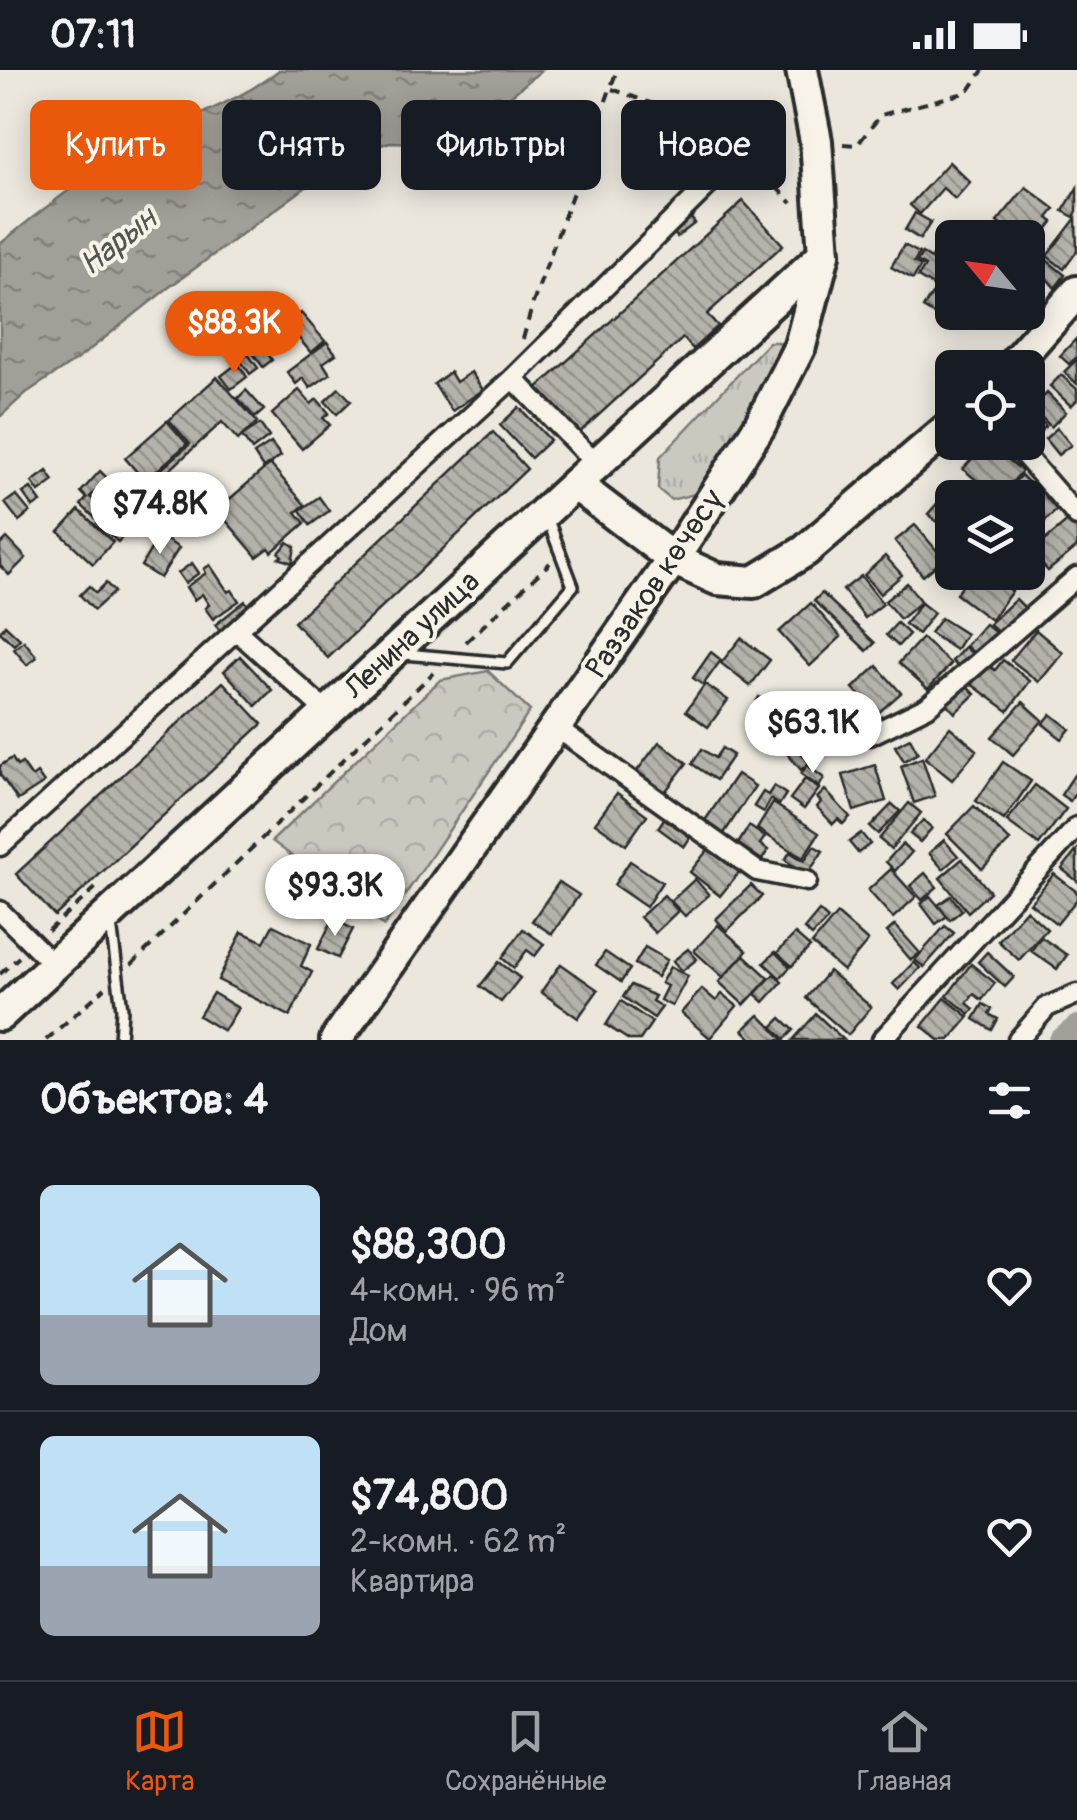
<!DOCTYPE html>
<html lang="ru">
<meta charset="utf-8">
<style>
body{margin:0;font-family:Pangolin,sans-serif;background:#20242c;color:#f1f3f6;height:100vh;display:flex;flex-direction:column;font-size:38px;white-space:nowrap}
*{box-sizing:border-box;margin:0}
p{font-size:32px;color:#9ea1a6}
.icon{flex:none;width:55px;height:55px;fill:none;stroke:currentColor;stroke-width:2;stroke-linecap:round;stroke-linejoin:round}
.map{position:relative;height:970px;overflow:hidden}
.sheet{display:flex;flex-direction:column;background:#171b24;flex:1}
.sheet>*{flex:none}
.banner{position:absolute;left:30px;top:30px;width:1018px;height:90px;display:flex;gap:20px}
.needle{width:65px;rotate:299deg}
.buttons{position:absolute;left:935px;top:150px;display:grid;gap:20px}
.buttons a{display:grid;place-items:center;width:110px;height:110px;border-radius:15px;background:#171b24;box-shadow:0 5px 25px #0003;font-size:50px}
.price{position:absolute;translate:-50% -85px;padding:0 22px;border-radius:35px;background:#fff;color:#222;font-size:32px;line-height:65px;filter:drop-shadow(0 2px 5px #0008)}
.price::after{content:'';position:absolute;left:50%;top:60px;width:30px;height:22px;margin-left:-15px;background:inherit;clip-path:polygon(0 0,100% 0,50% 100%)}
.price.current{background:#ea580c;color:#fff}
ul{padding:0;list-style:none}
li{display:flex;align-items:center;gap:30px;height:250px;padding:0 40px}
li+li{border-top:2px solid #363941}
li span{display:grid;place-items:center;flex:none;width:280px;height:200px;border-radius:15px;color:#555}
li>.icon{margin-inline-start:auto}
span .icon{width:120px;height:120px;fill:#fffc;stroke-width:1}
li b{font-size:42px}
h2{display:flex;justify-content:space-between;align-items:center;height:120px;padding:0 40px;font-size:42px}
.chip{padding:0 35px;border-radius:15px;background:#171b24;box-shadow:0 5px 25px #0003;font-size:35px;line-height:90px}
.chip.current{background:#ea580c;color:#fff}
.status{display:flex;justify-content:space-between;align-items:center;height:70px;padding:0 50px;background:#171b24;direction:ltr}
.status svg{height:28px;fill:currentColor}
.dock{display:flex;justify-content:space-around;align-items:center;height:140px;border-top:2px solid #363941;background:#171b24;font-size:28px;color:#9ea1a6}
.dock a{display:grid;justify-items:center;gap:5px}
.dock .current{color:#ea580c}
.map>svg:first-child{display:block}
</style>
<div class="status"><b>07:11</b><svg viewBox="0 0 49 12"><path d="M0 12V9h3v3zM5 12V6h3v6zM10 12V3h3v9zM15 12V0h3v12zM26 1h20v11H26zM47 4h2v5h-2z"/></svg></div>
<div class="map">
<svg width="1077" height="970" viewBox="0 0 1077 970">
<defs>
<pattern id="grass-tufts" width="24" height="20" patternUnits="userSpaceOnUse" patternTransform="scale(2.5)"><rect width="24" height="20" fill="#cbc8bf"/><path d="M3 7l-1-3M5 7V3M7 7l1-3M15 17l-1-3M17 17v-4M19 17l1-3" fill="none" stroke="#aeaca4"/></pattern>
<pattern id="park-crowns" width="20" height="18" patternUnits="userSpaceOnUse" patternTransform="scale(2.5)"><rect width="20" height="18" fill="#cbc8bf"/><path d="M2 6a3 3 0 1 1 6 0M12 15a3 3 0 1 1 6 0" fill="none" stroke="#aeaca4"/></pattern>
<pattern id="water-ripples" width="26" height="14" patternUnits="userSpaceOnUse" patternTransform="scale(2.5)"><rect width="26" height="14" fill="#a29f98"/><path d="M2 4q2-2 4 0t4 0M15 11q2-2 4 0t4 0" fill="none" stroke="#84827c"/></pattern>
<pattern id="building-back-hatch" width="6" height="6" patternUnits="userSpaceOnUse" patternTransform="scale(2.5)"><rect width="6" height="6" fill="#b5b2ab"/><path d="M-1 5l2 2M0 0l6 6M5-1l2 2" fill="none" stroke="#93918b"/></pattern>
</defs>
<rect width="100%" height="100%" fill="#ebe7dd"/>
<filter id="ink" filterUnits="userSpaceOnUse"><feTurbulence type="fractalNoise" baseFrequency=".01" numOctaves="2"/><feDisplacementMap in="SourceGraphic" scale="20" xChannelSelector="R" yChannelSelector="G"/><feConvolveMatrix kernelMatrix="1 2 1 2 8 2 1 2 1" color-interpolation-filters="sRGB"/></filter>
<g filter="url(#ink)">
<polygon fill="url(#grass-tufts)" stroke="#7b7a75" stroke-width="2.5" points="769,272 779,272 782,280 703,422 671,430 658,419 660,387"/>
<polygon fill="url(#park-crowns)" stroke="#7b7a75" stroke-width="2.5" points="488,601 530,641 384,856 272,771 440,610"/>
<path fill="url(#water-ripples)" stroke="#72716c" stroke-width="2.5" d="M 279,0 L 542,0 L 479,52 L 450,65 L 418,73 L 390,72 L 362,80 L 328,101 L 168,218 L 79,288 L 26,323 L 0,347 L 0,174 C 38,142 89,105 131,79 C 179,49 234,36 279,0 Z"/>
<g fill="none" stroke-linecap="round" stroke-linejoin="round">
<polyline stroke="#a29f98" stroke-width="22" points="1060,970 1077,956"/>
</g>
<g fill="url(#building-back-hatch)" stroke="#2b2b2b" stroke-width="2.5">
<polygon points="949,92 970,112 955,129 943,118 920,144 910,135"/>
<polygon points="1026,117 1055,139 1048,148 1053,152 1040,169 1033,163 1028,169 1017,168 997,152"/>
<polygon points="1077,118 1077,141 1074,147 1063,141"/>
<polygon points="743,131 783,175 707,244 718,256 693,279 683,268 577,365 535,320"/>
<polygon points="915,143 931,152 920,169 905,160"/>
<polygon points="688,144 695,153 677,167 670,158"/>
<polygon points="1076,148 1077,181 1064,199 1047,186"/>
<polygon points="904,175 919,183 914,192 921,196 913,209 891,197"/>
<polygon points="951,179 952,204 947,217 944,215 940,220 918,207 925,196 917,191 922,183 931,189 936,180 946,186"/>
<polygon points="1043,187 1065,205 1055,218 1036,196"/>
<polygon points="932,224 952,236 943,250 923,238"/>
<polygon points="301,243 325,271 311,283 288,255"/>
<polygon points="1076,269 1077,287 1069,294 1060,286"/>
<polygon points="327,272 336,284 323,293 330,304 310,318 303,308 296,314 287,302"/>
<polygon points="264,278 272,290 263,297 254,285"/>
<polygon points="248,284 258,298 250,304 240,290"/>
<polygon points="1077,289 1077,314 1064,302"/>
<polygon points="238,293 247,307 231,319 221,306"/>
<polygon points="450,302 456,312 471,302 483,320 452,341 434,314"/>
<polygon points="1061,305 1077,319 1077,330 1071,336 1050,316"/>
<polygon points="217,307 257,352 238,370 222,352 161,408 157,403 190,374 169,350"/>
<polygon points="339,318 351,331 337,344 325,331"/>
<polygon points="246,320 264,340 255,348 238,328"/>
<polygon points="299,320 311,334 317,329 329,343 323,348 330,355 302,379 272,344"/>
<polygon points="1047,323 1066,342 1051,357 1032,338"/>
<polygon points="519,337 550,370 531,388 500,355"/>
<polygon points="1031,340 1046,356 1036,366 1028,357 1028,343"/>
<polygon points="167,351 187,374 154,403 165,415 156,424 125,388"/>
<polygon points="260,354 269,367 252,380 242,366"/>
<polygon points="1057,358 1071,375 1058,385 1045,369"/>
<polygon points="493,362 527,399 328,588 294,552"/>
<polygon points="987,372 1022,401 998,428 963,399"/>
<polygon points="271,373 281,386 263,398 254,384"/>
<polygon points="270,394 305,435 296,442 305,453 272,482 269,478 257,487 217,440"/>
<polygon points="47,401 54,411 39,422 32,412"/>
<polygon points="100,401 108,409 90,427 104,440 96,449 81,435 87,428 81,422"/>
<polygon points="1021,405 1030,414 1017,428 1000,428"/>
<polygon points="185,410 188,416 163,430 160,424"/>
<polygon points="31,418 41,432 33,437 23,423"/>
<polygon points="1041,418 1059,438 1028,467 1028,430"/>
<polygon points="948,421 955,428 952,428 952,466 928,444"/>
<polygon points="16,425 30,442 19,451 5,433"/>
<polygon points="319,427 329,441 310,455 300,440"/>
<polygon points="79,440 113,472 93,494 59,462"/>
<polygon points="108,442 128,461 118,472 97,453"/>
<polygon points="1070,449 1077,457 1077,477 1048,501 1031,482"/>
<polygon points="915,455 944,489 923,506 895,471"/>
<polygon points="159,465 179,478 160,508 141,496"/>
<polygon points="7,468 26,488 9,505 0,496 0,475"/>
<polygon points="288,472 295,477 292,493 279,488 282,486 279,483"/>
<polygon points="885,486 902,505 880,524 864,505"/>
<polygon points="192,493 199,503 185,513 178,503"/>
<polygon points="210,495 228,522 232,520 239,531 213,549 205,538 209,535 202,524 194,530 186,517 206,503 204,499"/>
<polygon points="972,502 988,502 1012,521 991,550 956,524"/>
<polygon points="861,506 883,534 865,548 843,520"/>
<polygon points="106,513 114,522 94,540 80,525 89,516 96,523"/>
<polygon points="907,513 921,532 900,549 885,531"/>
<polygon points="822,523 875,573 867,581 814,531"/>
<polygon points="1016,529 1025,538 998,563 989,554"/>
<polygon points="245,531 251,540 222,563 215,555"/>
<polygon points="811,533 841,567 810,596 779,562"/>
<polygon points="921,533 934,543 918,564 905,554"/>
<polygon points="941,548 966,564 956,580 930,563"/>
<polygon points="897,553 909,564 898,576 886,565"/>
<polygon points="985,554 997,564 977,586 966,576"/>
<polygon points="5,555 20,569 14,575 0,562"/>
<polygon points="1036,560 1063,583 1039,612 1011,590"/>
<polygon points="741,568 770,590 750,616 721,593"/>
<polygon points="922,568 951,594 928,619 899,593"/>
<polygon points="24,571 37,587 27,595 14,579"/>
<polygon points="965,577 975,586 962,601 952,591"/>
<polygon points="711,582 721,590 703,615 693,608"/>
<polygon points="240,586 272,620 256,636 224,601"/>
<polygon points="1003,590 1030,611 1008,641 971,614 986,594 995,600"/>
<polygon points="877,596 901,623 877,644 853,618"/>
<polygon points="223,612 262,654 55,846 16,804"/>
<polygon points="705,614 728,630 708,657 686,641"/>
<polygon points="965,614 975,624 955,643 946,633"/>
<polygon points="759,627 787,645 775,665 747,647"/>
<polygon points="1023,632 1043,650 1013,685 992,667"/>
<polygon points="815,633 825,641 804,672 793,665"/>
<polygon points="845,634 866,656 848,673 827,651"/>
<polygon points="1051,644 1070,659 1062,669 1043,654"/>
<polygon points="950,657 977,680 952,710 925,688"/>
<polygon points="910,668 918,683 904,691 895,676"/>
<polygon points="659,672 687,693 662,726 634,705"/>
<polygon points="795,675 809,693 801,700 786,682"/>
<polygon points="722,678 733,685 716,710 692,694 702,679 715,688"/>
<polygon points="12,688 17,696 22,693 32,707 37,703 44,713 18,730 0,705 0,696"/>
<polygon points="922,688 935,726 914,733 901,696"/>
<polygon points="1003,692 1031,711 1004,750 976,731"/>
<polygon points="807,695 824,708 819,717 801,704"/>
<polygon points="875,695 886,731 854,741 843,705"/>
<polygon points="737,704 755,716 723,765 704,752"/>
<polygon points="1074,705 1077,707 1077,721 1070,731 1061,725"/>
<polygon points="805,709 819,719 804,739 790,729"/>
<polygon points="1035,715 1066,739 1039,775 1007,751"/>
<polygon points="774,716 786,724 779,735 771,729 764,742 754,736 763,722 768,725"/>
<polygon points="825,720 850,747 843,754 838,749 833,754 817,737 821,732 817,728"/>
<polygon points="617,723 647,745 626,775 595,753"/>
<polygon points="773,733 819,763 803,788 757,759"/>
<polygon points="909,733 921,743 891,779 879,769"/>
<polygon points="892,734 900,741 878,764 870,757"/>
<polygon points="974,736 1010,771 982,799 947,764"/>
<polygon points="667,744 693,763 684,777 658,758"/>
<polygon points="923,750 932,758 920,772 910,764"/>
<polygon points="749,756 765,767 760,774 768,780 762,790 738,774"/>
<polygon points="861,763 870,774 858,783 849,772"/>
<polygon points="944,770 958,786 943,799 929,783"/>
<polygon points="902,774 912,782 895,801 886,792"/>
<polygon points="814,776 823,781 807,805 785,790 790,782 804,791"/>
<polygon points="710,777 740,801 720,826 690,802"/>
<polygon points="1077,780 1077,811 1062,799"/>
<polygon points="962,789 990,822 968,842 940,808"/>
<polygon points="630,791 662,812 646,837 614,815"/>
<polygon points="891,799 916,827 893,848 868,820"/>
<polygon points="925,803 937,817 922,830 910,816"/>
<polygon points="1054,804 1077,822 1077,829 1057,854 1030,833"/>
<polygon points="695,809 709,825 685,846 671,831"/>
<polygon points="559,812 579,825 552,864 532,851"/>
<polygon points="751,815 762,826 727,861 716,849"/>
<polygon points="664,825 678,841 655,863 640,847"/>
<polygon points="930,826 947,846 936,854 921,834"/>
<polygon points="951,826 962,840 950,850 938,835"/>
<polygon points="1026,840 1047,859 1019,890 998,871"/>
<polygon points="819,841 828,849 812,866 804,859"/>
<polygon points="837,844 868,871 843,901 812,874"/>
<polygon points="333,849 353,859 338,888 318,879"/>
<polygon points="273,855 311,874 301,896 312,902 290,946 218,910 242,862 264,872"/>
<polygon points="718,855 747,881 723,907 694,881"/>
<polygon points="895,855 920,883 911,890 887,862"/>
<polygon points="945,856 954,863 924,897 915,890"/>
<polygon points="523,859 544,874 535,886 527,880 514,898 502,888"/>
<polygon points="795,864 810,877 792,896 777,883"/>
<polygon points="1041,867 1067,885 1057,899 1031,881"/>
<polygon points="645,877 667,890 657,907 635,894"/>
<polygon points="688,879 697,889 682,901 673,891"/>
<polygon points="605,882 630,899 621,912 596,895"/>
<polygon points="775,882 790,897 780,908 764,893"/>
<polygon points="987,882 1014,907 1005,917 978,892"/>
<polygon points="744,885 769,908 744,935 719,912"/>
<polygon points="499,892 520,908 501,932 480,916"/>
<polygon points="914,892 920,898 899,920 893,914"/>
<polygon points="561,894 598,920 578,948 541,922"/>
<polygon points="971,894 995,913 982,930 974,924 967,933 974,939 970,944 947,926"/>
<polygon points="670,897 688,906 672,936 660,930 667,916 661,913"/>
<polygon points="829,901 871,937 848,965 806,928"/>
<polygon points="774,904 782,912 764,932 755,924"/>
<polygon points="631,915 655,926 652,931 662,937 654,948 623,927"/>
<polygon points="702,919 716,931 722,924 737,936 710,968 681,943"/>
<polygon points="213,923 238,938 224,961 199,946"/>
<polygon points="945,928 969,947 949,970 939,970 922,956"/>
<polygon points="621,931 652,952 640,970 629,970 606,955"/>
<polygon points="983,934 992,939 989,944 998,949 992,960 974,949"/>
<polygon points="816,944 844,970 793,970"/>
<polygon points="759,945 784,970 753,970 743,960"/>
<polygon points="781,948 794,960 785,969 772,957"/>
</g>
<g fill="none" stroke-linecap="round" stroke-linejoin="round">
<g stroke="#2b2b2b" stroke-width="16">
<g id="service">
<polyline points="405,584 507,593 573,516 548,450"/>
<polyline points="111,854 122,939 120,970"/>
</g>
</g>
<g stroke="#2b2b2b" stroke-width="25">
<g id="minor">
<polyline points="513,308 596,394"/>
<polyline points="1013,372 1077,446"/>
<polyline points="237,561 328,643"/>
<polyline points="557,658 757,801 807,811"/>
<polyline points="870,665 927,637 1077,507"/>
<polyline points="0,776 513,308 706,117"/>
<polyline points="0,841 54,895"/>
<polyline points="882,970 1077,757"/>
<polyline points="1018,970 1047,937 1077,924"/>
</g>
</g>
<g stroke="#2b2b2b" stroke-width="38">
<g id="primary">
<polyline points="1010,298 1077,222"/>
<polyline points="575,414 673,489 717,509 754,512 805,481 952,355"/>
<polyline points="0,945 824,184"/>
</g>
</g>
<g stroke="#2b2b2b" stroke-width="38">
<polyline id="trunk" points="336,970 673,489 759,357 800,276 824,184 816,71 802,0"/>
</g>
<g stroke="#2b2b2b" stroke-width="4" stroke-dasharray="10 8" stroke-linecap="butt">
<polyline points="612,19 730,62 748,89 792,133"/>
<polyline points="843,74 857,75 881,45 968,22 983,0"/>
<polyline points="523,269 533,233 617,0"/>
<polyline points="466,572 550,493"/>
<polyline points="48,861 100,814"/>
<polyline points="131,895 433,603"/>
<polyline points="0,904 19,887"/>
<polyline points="46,970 105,918"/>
</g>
<use href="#service" stroke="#f7f3e8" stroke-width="9"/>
<use href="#minor" stroke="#f7f3e8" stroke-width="18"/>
<use href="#primary" stroke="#f7f3e8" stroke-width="30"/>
<use href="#trunk" stroke="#f7f3e8" stroke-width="30"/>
</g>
</g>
<g text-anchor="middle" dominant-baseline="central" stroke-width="8" stroke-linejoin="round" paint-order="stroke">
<g font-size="30" fill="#2b2b2b" stroke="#f7f3e8">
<text transform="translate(655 513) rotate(-56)">Раззаков көчөсү</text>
<text transform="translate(412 565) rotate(-43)">Ленина улица</text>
</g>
<g font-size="32" font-style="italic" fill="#555451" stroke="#f7f3e8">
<text transform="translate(118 172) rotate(-38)">Нарын</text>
</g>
</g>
</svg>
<div class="buttons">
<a><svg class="needle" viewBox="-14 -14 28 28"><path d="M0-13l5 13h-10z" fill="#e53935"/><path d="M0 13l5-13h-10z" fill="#9ea1a6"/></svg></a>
<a><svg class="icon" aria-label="locate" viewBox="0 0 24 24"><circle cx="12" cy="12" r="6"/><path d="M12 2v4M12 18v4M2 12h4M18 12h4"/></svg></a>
<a><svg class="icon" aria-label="layers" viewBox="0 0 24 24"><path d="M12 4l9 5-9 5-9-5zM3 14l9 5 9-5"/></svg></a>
</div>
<b class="price current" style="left:234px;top:306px">$88.3K</b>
<b class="price" style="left:160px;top:487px">$74.8K</b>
<b class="price" style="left:813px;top:706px">$63.1K</b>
<b class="price" style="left:335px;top:869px">$93.3K</b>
<div class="banner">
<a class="chip current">Купить</a>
<a class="chip">Снять</a>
<a class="chip">Фильтры</a>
<a class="chip">Новое</a>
</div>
</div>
<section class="sheet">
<h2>Объектов: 4<svg class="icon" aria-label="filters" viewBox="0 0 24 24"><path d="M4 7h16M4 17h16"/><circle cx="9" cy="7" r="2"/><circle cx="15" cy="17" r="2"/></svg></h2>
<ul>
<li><span style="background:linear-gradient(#bfe0f5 65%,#9aa5b1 0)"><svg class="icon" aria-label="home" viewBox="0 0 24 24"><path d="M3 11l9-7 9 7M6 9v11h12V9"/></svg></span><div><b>$88,300</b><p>4-комн. · 96 m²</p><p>Дом</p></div><svg class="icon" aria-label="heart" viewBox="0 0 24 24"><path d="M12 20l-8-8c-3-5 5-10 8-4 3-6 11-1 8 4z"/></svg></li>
<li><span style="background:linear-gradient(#bfe0f5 65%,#9aa5b1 0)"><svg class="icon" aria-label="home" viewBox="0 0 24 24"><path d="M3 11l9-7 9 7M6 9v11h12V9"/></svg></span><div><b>$74,800</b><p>2-комн. · 62 m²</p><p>Квартира</p></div><svg class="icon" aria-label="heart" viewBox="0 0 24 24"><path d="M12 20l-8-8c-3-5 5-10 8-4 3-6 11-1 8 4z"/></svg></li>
</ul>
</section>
<nav class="dock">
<a class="current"><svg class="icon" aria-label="map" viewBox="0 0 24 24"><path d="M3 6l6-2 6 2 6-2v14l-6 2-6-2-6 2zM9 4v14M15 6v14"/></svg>Карта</a>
<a><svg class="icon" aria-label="saved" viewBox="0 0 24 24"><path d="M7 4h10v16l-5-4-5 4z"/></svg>Сохранённые</a>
<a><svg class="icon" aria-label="home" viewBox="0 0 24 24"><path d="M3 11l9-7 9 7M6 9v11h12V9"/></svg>Главная</a>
</nav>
